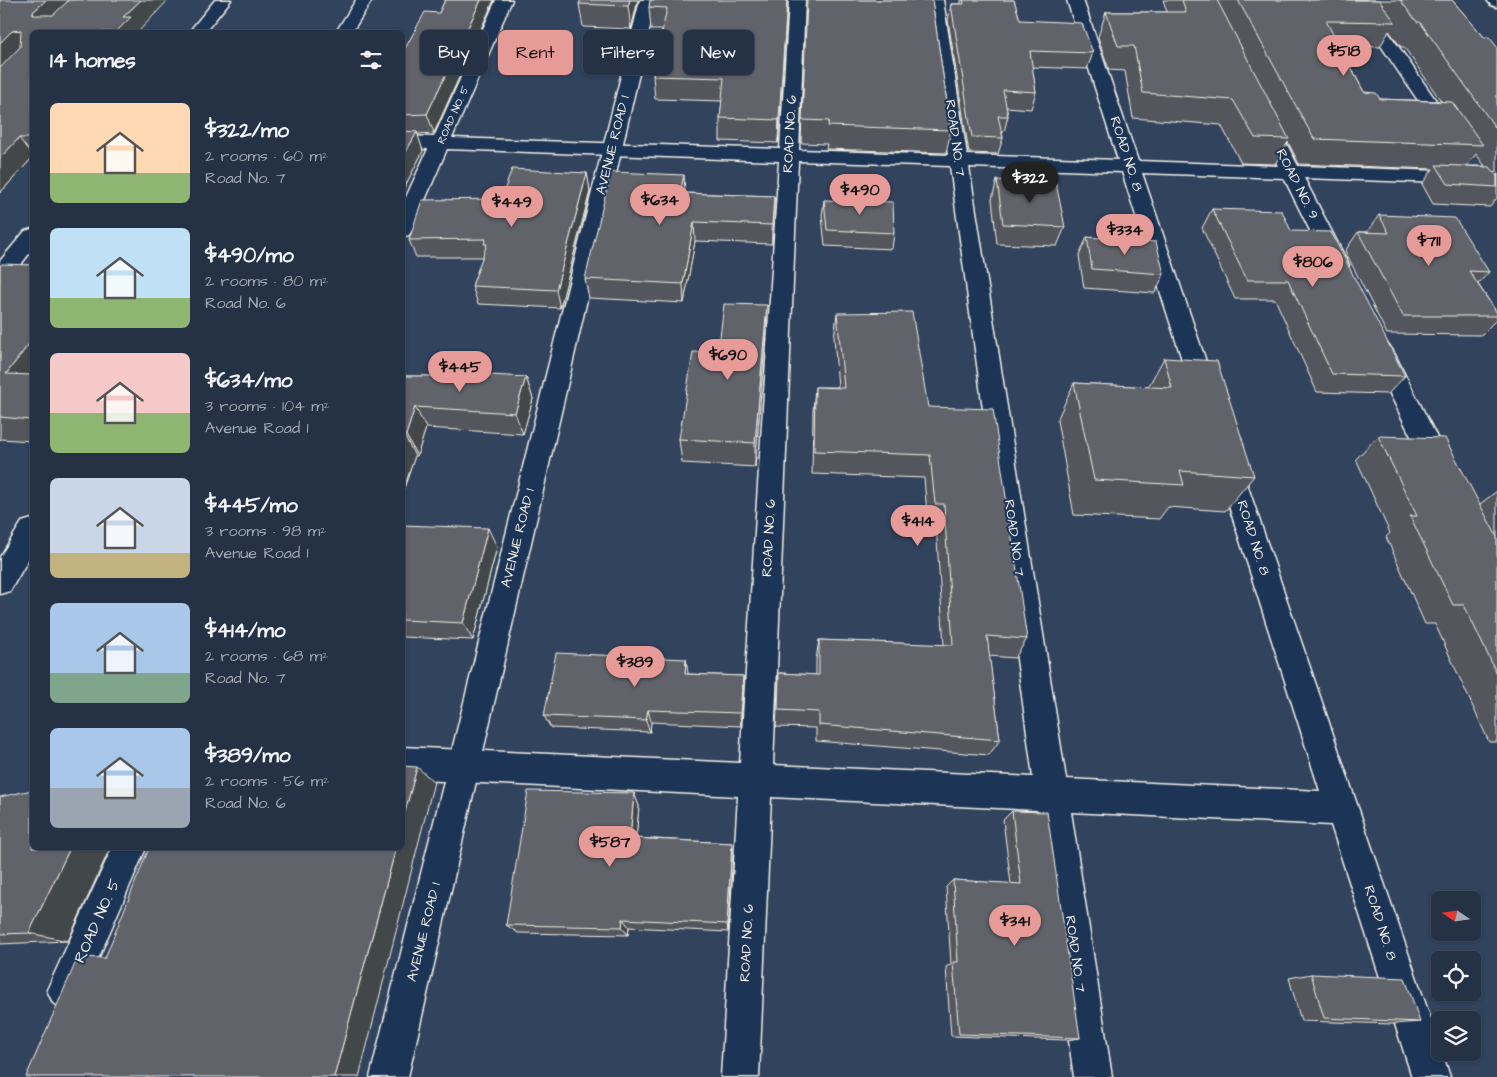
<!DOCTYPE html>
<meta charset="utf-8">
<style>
body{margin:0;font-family:"Architects Daughter",sans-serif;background:#2d3a4d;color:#f1f3f6;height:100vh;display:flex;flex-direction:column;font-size:19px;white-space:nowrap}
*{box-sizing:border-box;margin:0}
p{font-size:16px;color:#a3aab3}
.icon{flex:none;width:28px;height:28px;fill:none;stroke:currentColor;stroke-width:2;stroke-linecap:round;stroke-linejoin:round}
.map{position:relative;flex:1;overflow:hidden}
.details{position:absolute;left:30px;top:30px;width:375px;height:820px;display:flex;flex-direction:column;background:#253246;border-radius:8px;box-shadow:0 1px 4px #0004,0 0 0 1px #424d5f}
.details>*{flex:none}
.hud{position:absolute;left:420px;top:30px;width:475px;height:45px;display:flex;gap:10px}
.needle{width:32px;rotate:283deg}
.fabs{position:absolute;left:1431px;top:891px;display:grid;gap:10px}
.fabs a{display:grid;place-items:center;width:50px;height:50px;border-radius:8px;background:#253246;box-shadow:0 1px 4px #0004,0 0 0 1px #424d5f;font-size:25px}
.price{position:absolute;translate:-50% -42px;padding:0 11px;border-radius:18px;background:#e69b98;color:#111;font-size:16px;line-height:32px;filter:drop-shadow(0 1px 2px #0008)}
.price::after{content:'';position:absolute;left:50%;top:30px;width:15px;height:11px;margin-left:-8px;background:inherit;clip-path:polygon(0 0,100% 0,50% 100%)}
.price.current{background:#222;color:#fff}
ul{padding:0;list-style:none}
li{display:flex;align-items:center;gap:15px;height:125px;padding:0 20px}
li span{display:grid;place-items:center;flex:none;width:140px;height:100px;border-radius:8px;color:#555}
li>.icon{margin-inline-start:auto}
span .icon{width:60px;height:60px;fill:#fffc;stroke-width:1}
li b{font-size:21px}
h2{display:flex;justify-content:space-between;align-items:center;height:60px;padding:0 20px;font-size:21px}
.tag{padding:0 18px;border-radius:8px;background:#253246;box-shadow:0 1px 4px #0004,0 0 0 1px #424d5f;font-size:18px;line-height:45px}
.tag.current{background:#e69b98;color:#111}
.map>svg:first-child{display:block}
</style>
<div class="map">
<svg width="1497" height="1077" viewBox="0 0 1497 1077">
<rect width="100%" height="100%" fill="#31435d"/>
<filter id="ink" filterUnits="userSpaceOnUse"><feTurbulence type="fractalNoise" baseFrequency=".02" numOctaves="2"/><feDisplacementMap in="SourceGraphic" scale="10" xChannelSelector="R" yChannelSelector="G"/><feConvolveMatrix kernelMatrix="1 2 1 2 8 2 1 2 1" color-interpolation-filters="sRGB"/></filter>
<g filter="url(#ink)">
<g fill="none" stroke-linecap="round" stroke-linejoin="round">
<g stroke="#f4f1e8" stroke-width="3">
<g id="minor">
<polygon points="215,0 231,0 205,32 189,32"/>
<polygon points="356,0 372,0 352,32 336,32"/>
<path d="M 496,0 L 512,0 L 452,138 L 780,149 L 789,0 L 805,0 L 799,150 L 948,155 L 927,0 L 943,0 L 967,155 L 1118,160 L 1067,0 L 1083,0 L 1138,161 L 1278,166 L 1255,118 L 1257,114 L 1271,114 L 1273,118 L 1298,166 L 1497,173 L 1497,185 L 1304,178 L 1349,265 L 1346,270 L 1338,272 L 1330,270 L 1327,265 L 1284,178 L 1142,173 L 1217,394 L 1214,400 L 1205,403 L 1196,400 L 1193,394 L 1122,172 L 969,167 L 1066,779 L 1320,791 L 1214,459 L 1218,452 L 1227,449 L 1236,452 L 1440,1046 L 1440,1052 L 1442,1052 L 1450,1077 L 1412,1077 L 1331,825 L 1071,812 L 1112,1077 L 1074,1077 L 1037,810 L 771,797 L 759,1077 L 721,1077 L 738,796 L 402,779 L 402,747 L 740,763 L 779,161 L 447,149 L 412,230 L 409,235 L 402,237 L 402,206 L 428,149 L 402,148 L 402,136 L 434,137 ZM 798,161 L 950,166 L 1033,777 L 773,765 Z"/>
<polygon points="1350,0 1366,0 1458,132 1456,136 1442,136"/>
<polygon points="32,229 32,250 8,281 0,283 0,261 25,231"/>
<polygon points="1381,343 1389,345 1393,351 1454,471 1450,478 1441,481 1432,478 1428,471 1369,351 1373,345"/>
<polygon points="32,519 32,553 10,591 0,594 0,557 22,522"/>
<polygon points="112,848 146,848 79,1003 66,1009 53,1003 47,990"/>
</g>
</g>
<g stroke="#f4f1e8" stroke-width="3">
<g id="tertiary">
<polygon points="640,0 656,0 408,1077 370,1077"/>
<polygon points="1487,0 1497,0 1497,7 1491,5"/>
</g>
</g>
<use href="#minor" fill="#1d3557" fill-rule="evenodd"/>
<use href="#tertiary" fill="#1d3557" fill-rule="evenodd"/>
</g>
<g fill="#53565b" stroke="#f4f1e8" fill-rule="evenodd">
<polygon points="0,0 139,31 32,32 32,158 0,193"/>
<polygon points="445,0 494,0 434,133 417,134 423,151 402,192 402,54 439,13"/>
<polygon points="581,0 638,0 631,29 583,27 579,4"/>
<polygon points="787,0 778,143 720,141 720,118 722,101 655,99 653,76 662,30 651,30 649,7"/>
<polygon points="806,0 932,0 951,130 946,153 826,149 827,144 801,143"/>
<polygon points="961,0 1014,0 1020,20 1093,53 1087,69 1032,67 1036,92 1031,109 1006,107 1008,116 1004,132 1002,132 1003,138 998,154 969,153 948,20 951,4 961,4"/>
<path d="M 1163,0 L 1452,0 L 1484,37 L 1497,47 L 1497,172 L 1493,171 L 1497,176 L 1497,198 L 1490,207 L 1433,204 L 1422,184 L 1433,169 L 1299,164 L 1288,142 L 1275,164 L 1241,163 L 1221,125 L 1133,118 L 1125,71 L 1109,70 L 1098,37 L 1106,12 L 1167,12 ZM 1389,31 L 1401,47 L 1404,47 L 1441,101 L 1380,99 L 1364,92 L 1340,46 L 1380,47 ZM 1476,154 L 1485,166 L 1467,166 Z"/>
<polygon points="587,173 590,191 560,308 478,304 472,286 483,257 416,257 409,240 501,199"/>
<polygon points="997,180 1065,227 1057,246 997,244 992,199"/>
<polygon points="685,193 774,196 772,244 695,241 684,303 589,298 585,279"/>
<polygon points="824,200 894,233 892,249 825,246 822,216"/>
<polygon points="1212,209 1291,231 1405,376 1388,394 1317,392 1275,299 1235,299 1202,228"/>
<polygon points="1379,215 1489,272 1478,284 1497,313 1497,319 1481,335 1387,334 1345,251 1358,232 1367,232"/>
<polygon points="1087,237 1164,274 1155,293 1084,288 1079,256"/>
<polygon points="32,265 32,441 1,439 0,440 0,266"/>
<polygon points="837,313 928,407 1027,639 1015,658 989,656 1000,740 989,755 816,741 816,728 776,727 779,673 816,675 816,659 819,640 944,645 936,526 928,526 924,478 812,474 813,411 815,387 838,387 834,338"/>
<polygon points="766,331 755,467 682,463 679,439 718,353"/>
<polygon points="1164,358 1254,476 1225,511 1168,507 1159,519 1074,515 1057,420 1074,383 1148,387"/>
<polygon points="402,376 526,377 533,399 523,434 426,428 417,456 415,456 402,494"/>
<polygon points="1378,436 1480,504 1497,491 1497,742 1489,742 1435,624 1425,624 1386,537 1390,533 1356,459"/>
<polygon points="402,525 497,547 473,640 402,637"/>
<polygon points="688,674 743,676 743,689 741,726 651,722 650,732 551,728 544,716"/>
<polygon points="634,793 639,806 636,838 732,843 733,854 728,932 629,927 628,935 518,933 506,925"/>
<polygon points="0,797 68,941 0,944"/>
<polygon points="1012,811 1080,1038 1067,1040 951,1036 946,967 951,964 946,887 953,880 1011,884 1003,820"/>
<polygon points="1311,974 1420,1022 1393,1024 1301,1021 1289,978"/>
</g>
<g fill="#43464a" stroke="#f4f1e8">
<polygon points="46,0 76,0 46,31 33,15 33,12"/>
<polygon points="141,0 168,0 139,31 139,32 116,32 123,17"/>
<polygon points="481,0 494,0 434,133 427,114"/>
<polygon points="630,0 638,0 631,29 628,6"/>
<polygon points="787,0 778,143 779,120"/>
<polygon points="21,30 32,48 0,75 0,43 12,31"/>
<polygon points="417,132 423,151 402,192 402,159"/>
<polygon points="19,138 32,155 32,158 0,193 0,158"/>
<polygon points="587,173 590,191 560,308 556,290"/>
<polygon points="684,175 685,194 680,193"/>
<polygon points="774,196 774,216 772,244 772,225"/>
<polygon points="694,222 695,241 684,303 683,284"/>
<polygon points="767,305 766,331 755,467 755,443"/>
<polygon points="32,340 32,396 6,374"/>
<polygon points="526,377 533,399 523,434 515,413"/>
<polygon points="415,407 426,428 417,456 406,435"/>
<polygon points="404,435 415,456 402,494 402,438"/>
<polygon points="488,528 497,547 473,640 463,623"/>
<polygon points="686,659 688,673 687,687 685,674"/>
<polygon points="743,676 743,689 741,726 740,713"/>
<polygon points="648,710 651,722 650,732 646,720"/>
<polygon points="417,767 434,782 359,1077 334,1077 396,848 402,848 402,823"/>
<polygon points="634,793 639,806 635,849 630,838"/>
<polygon points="732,843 733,854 728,932 727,924"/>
<polygon points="70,848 110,848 68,941 29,933"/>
<polygon points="623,919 629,927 628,935 622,927"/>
</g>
<g fill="#60646a" stroke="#f4f1e8">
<polygon points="0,0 46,0 33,12 33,15 53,15 69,0 141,0 123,17 131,17 116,32 32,32 32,138 19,138 0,158 0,68 20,47 21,30 12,31 0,43"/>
<polygon points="445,0 481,0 427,114 402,115 402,54 425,12 439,13"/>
<polygon points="581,0 630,0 628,6 579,4"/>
<polygon points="650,0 787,0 779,120 720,118 724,78 653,76 667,8 649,7"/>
<polygon points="807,0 932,0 951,130 828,126 829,121 802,120"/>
<polygon points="963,0 1014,0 1020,20 1082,23 1093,53 1030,51 1036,92 1003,90 1008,116 998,116 1003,138 972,137 951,4 964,4"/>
<polygon points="1182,0 1217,0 1289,139 1255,138 1233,100 1143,93 1134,46 1118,46 1106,12 1186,12"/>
<polygon points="1238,0 1379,0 1395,22 1326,21 1364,92 1376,93 1380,99 1452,102 1483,145 1314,139"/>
<polygon points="1400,0 1452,0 1484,37 1489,37 1497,47 1497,130 1420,22 1417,22"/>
<polygon points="402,131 417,132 402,159"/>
<polygon points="1436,165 1490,167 1497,176 1497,187 1448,184"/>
<polygon points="512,169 587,173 556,290 472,286 487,244 484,244 486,239 409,240 422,200 501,199"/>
<polygon points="611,172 684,175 680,193 774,196 772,225 694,222 683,284 585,279"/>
<polygon points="997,180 1056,183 1065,227 1003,224"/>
<polygon points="824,200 893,202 894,233 827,230"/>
<polygon points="1212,209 1282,211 1291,231 1331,232 1405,376 1332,374 1288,280 1247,280"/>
<polygon points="1379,215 1455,218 1489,272 1469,271 1497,313 1497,316 1403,316 1358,232 1389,233"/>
<polygon points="1087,237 1156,242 1164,274 1092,269"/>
<polygon points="2,264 32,265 32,340 6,374 32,375 32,420 0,417 0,266"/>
<polygon points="724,304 767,305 755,443 679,439 693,352 718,353"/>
<polygon points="912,312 928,407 993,409 1027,639 987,636 1000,740 819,725 819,712 778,710 779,673 819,675 819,640 953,645 944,504 935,504 930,455 814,451 815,387 844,388 837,313"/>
<polygon points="1164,358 1217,361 1254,476 1180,471 1184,485 1094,480 1074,383 1172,388"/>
<polygon points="435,372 526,377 515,413 415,407 406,435 404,435 402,438 402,376 433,376"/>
<polygon points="1378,436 1445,438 1497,537 1497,674 1464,605 1453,605 1410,516 1417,516"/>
<polygon points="402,525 488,528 463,623 402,620"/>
<polygon points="556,653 686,659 685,674 743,676 740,713 648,710 646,720 544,716"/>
<polygon points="402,766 417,767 402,823"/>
<polygon points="32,790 32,848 70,848 29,933 0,934 0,797"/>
<polygon points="528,791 634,793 630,838 732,843 727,924 623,919 622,927 506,925"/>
<polygon points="1012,811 1047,812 1080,1038 959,1034 953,962 958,962 953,880 1021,884"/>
<polygon points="149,848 396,848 334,1077 26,1077 78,957 105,958"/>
<polygon points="1311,974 1405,978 1420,1022 1324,1018"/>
</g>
</g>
<g text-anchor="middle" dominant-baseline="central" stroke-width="4" stroke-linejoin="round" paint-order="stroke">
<g font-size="11" fill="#f4f1e8" stroke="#1d3557">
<text transform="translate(453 115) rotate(-66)">ROAD NO. 5</text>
</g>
<g font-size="14" fill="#f4f1e8" stroke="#1d3557">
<text transform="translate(790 134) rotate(-87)">ROAD NO. 6</text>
<text transform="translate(955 138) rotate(82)">ROAD NO. 7</text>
<text transform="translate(613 145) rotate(-76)">AVENUE ROAD 1</text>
<text transform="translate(1126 154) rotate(72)">ROAD NO. 8</text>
<text transform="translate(1297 184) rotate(63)">ROAD NO. 9</text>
<text transform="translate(518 538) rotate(-76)">AVENUE ROAD 1</text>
<text transform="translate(769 538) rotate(-87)">ROAD NO. 6</text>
<text transform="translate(1014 538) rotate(82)">ROAD NO. 7</text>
<text transform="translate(1253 538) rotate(72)">ROAD NO. 8</text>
<text transform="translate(1380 923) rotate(72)">ROAD NO. 8</text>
<text transform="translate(424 932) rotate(-76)">AVENUE ROAD 1</text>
<text transform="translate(747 943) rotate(-87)">ROAD NO. 6</text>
<text transform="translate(1075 954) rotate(82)">ROAD NO. 7</text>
</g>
<g font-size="16" fill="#f4f1e8" stroke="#1d3557">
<text transform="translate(97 921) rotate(-66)">ROAD NO. 5</text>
</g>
</g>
</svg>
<div class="fabs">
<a><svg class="needle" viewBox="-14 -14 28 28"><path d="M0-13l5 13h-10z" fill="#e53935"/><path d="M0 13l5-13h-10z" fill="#a3aab3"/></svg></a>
<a><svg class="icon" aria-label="locate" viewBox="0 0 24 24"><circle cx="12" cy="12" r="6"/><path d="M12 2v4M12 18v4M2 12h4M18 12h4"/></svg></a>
<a><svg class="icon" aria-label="layers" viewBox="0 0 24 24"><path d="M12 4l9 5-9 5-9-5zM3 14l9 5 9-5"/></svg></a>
</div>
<b class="price" style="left:1344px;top:77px">$518</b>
<b class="price current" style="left:1030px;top:204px">$322</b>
<b class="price" style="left:860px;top:216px">$490</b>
<b class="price" style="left:660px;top:226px">$634</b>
<b class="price" style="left:512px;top:228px">$449</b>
<b class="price" style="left:1125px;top:256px">$334</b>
<b class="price" style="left:1429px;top:267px">$711</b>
<b class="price" style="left:1313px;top:288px">$806</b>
<b class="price" style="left:728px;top:381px">$690</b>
<b class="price" style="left:460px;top:393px">$445</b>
<b class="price" style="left:918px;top:547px">$414</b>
<b class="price" style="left:635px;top:688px">$389</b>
<b class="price" style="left:610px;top:868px">$587</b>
<b class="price" style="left:1015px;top:947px">$341</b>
<div class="hud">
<a class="tag">Buy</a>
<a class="tag current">Rent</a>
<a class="tag">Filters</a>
<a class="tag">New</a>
</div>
<section class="details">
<h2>14 homes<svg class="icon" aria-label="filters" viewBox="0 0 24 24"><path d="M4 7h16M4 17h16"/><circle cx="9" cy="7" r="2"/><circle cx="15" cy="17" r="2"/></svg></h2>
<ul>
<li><span style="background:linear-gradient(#ffd9b3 70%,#8fb573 0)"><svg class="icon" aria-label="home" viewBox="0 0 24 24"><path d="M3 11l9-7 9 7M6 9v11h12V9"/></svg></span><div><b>$322/mo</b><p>2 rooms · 60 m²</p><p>Road No. 7</p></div></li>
<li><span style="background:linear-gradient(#bfe0f5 70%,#8fb573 0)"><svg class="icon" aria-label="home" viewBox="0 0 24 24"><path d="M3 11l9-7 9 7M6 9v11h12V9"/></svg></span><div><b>$490/mo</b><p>2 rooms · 80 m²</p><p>Road No. 6</p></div></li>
<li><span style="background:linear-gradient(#f6c9c9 60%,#8fb573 0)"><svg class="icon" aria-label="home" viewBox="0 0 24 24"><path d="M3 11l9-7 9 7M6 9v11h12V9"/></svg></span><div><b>$634/mo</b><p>3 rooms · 104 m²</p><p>Avenue Road 1</p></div></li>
<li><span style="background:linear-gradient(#c9d6e8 75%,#c2b280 0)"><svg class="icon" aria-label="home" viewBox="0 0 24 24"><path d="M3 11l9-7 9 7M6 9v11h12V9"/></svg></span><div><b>$445/mo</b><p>3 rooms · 98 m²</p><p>Avenue Road 1</p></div></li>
<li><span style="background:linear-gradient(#a9c7e8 70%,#7fa58c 0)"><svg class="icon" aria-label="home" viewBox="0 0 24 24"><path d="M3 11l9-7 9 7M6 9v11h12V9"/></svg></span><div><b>$414/mo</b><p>2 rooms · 68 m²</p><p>Road No. 7</p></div></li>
<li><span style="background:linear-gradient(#a9c7e8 60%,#9aa5b1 0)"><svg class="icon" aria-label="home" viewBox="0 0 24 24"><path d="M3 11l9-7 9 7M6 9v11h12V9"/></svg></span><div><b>$389/mo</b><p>2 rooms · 56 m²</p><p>Road No. 6</p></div></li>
</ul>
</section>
</div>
